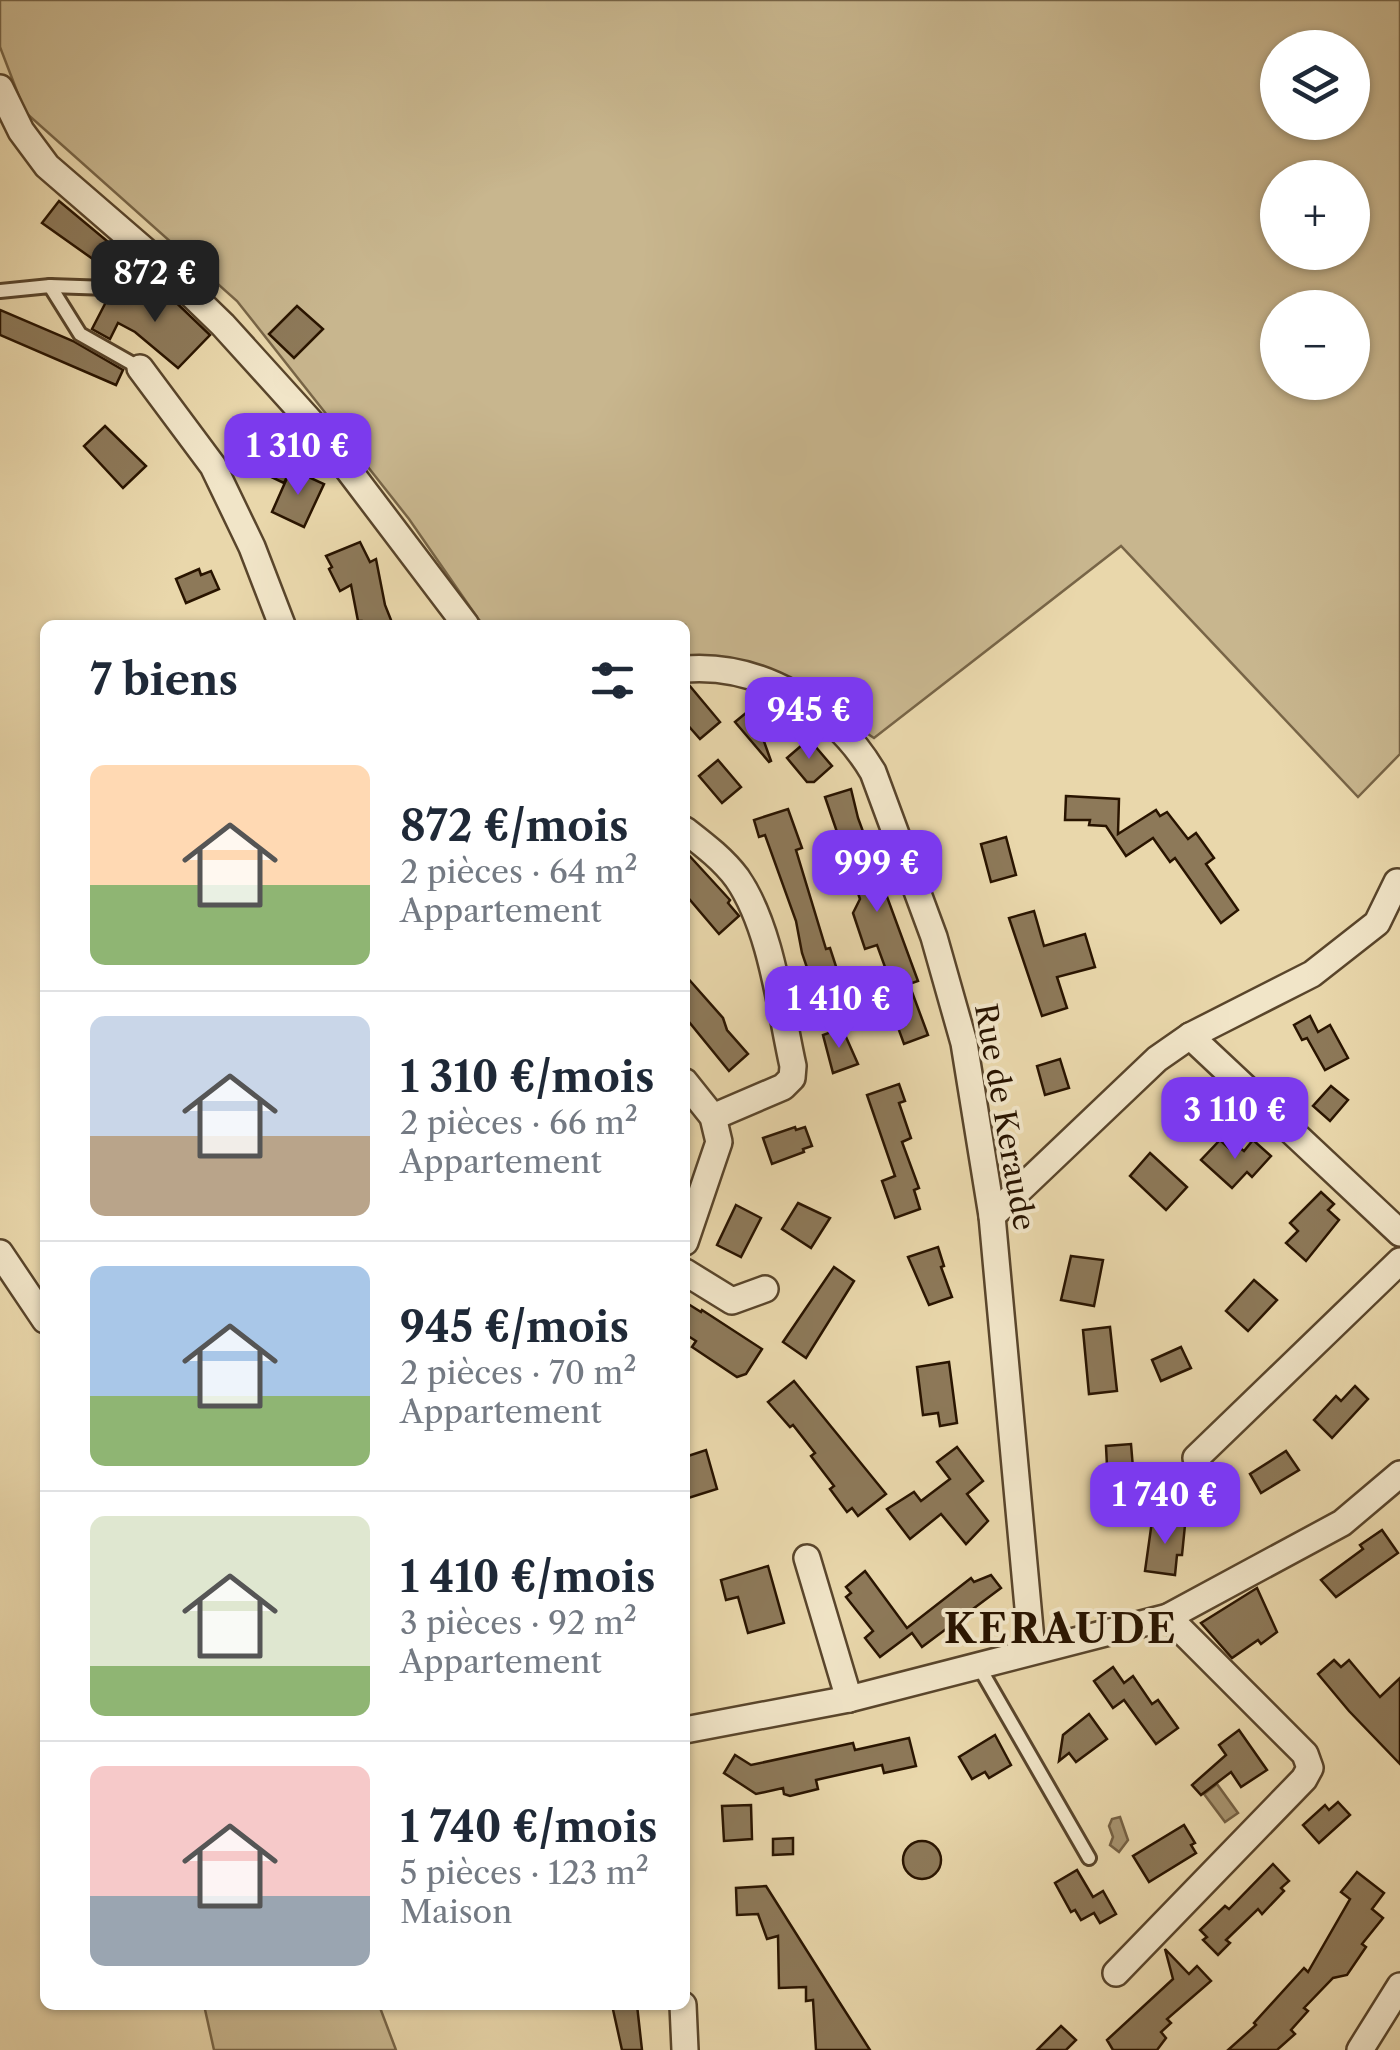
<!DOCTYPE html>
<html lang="fr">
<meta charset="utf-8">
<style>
body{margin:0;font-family:"Libre Caslon Text",serif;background:#f2f2f3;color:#1f2937;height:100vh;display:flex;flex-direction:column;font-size:38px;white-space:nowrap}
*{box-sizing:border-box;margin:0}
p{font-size:32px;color:#747a83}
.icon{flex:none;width:55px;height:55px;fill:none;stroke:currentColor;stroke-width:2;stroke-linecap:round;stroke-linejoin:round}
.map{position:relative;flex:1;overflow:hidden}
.panel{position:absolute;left:40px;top:620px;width:650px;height:1390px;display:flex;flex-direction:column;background:#fff;border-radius:15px;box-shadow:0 2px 8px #0004}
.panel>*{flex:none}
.fabs{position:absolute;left:1260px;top:30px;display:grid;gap:20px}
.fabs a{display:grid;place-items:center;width:110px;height:110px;border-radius:50%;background:#fff;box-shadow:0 2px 8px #0004;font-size:50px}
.price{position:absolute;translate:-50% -85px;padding:0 22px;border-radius:20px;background:#7c3aed;color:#fff;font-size:32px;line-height:65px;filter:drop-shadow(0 2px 5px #0008)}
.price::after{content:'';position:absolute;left:50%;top:60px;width:30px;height:22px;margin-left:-15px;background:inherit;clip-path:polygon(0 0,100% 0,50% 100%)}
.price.on{background:#222;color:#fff}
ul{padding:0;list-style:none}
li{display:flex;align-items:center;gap:30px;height:250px;padding:0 50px}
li+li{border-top:2px solid #e0e1e3}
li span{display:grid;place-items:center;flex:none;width:280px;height:200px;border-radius:15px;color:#555}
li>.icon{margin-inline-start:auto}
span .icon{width:120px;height:120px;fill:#fffc;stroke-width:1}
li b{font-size:42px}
h2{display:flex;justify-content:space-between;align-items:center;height:120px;padding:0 50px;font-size:42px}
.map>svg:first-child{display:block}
</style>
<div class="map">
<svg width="1400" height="2050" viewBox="0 0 1400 2050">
<rect width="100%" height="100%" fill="#e9d7ab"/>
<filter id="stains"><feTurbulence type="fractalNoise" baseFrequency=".002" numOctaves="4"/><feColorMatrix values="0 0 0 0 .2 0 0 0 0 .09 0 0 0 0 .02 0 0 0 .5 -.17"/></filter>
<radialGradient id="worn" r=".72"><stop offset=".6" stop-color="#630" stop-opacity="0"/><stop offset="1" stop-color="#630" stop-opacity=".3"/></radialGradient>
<g fill="#c8b68e" stroke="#786547" stroke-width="2.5" fill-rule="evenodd">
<path d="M 0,0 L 1400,0 L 1400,754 L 1358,797 L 1121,546 L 874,738 L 791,683 L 685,659 L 685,625 L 487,625 L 479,620 L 409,519 L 237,301 L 25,112 L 0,47 ZM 1278,48 L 1352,48 L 1352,122 L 1278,122 ZM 1278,178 L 1352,178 L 1352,252 L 1278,252 ZM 1278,308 L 1352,308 L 1352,382 L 1278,382 Z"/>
<polygon points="204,2005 379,2005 396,2050 214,2050"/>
</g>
<g fill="#a89571" stroke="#756144" stroke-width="2.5">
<polygon points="1217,1784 1238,1813 1225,1822 1204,1794"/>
<polygon points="1120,1817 1128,1840 1119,1852 1110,1845 1113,1837 1109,1826 1112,1819"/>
</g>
<g fill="#8d7959" stroke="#291400" stroke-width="2.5">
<polygon points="59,201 137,266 128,279 110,278 94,266 97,262 42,223"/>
<polygon points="162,289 210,335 178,368 135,332 118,323 110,339 92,329 108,298 151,303"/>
<polygon points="297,306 323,329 294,358 269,334"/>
<polygon points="0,310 73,341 123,370 116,385 0,335"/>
<polygon points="105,426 146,466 123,488 84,446"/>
<polygon points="277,459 292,466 284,483 269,476"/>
<polygon points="291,469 324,484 304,527 272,512"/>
<polygon points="360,542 370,562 376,559 385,605 393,625 365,625 362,621 358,621 351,585 340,591 329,569 332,567 326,556"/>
<polygon points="199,569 201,575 211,571 219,589 186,603 176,579"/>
<polygon points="685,685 689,685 720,722 700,739 685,722"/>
<polygon points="752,708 771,761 769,762 735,722"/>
<polygon points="809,739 832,766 814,782 807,782 787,758"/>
<polygon points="718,760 741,787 722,803 699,776"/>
<polygon points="851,789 858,818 918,981 909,984 928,1035 904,1044 892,1011 900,1008 877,945 865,949 853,913 860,899 825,797"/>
<polygon points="1066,796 1119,799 1118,834 1156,810 1160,816 1167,812 1188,839 1196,833 1214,858 1206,864 1238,910 1221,923 1175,858 1170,862 1153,838 1126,856 1106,826 1089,825 1090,820 1065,820"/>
<polygon points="788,809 802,848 796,850 826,949 830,948 846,997 820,1006 802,953 796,921 765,835 759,837 754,820"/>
<polygon points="1006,837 1016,875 991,882 981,844"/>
<polygon points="685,851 730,900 728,903 739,916 719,934 685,894"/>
<polygon points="1034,911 1044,946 1085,934 1095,967 1057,977 1067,1008 1042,1016 1009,918"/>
<polygon points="685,975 723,1018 727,1030 748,1054 729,1071 685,1017"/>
<polygon points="1310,1016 1318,1032 1330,1025 1348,1058 1325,1070 1307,1038 1302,1040 1294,1025"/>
<polygon points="842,1028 858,1064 833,1073 823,1035"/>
<polygon points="1060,1059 1069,1088 1045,1095 1037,1066"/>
<polygon points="899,1084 905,1101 899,1103 911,1138 902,1142 919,1188 914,1190 920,1209 895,1218 882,1181 895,1176 867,1095"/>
<polygon points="1331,1086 1348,1100 1330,1121 1313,1106"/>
<polygon points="795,1127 796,1130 805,1127 812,1146 803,1149 804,1152 772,1164 763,1138"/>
<polygon points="1220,1140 1235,1154 1240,1148 1244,1151 1253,1140 1271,1156 1252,1177 1247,1172 1232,1188 1201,1160"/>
<polygon points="1150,1153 1187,1187 1166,1210 1130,1176"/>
<polygon points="1321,1192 1334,1204 1328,1210 1339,1220 1306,1261 1286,1243 1298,1231 1290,1223"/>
<polygon points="798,1203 830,1218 811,1248 782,1229"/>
<polygon points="736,1205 761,1218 741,1257 717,1245"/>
<polygon points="938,1247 944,1266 941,1267 952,1297 929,1305 908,1257"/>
<polygon points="1071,1256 1103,1260 1094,1306 1061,1300"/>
<polygon points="834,1267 854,1281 806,1358 783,1342"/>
<polygon points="1254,1280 1277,1300 1248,1331 1226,1311"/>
<polygon points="685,1302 701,1312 702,1310 762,1349 746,1374 737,1377 692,1347 696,1341 685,1334"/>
<polygon points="1110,1327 1117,1391 1089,1394 1083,1330"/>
<polygon points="1181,1347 1191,1368 1161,1381 1152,1360"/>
<polygon points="949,1362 957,1423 940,1426 938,1413 923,1415 917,1367"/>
<polygon points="794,1381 886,1494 858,1516 852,1508 847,1512 830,1489 834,1486 811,1456 815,1453 793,1425 790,1427 768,1402"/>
<polygon points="1355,1386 1368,1399 1332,1438 1314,1420 1336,1396 1341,1401"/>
<polygon points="1131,1444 1134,1480 1101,1484 1100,1467 1107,1466 1106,1446"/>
<polygon points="957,1447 983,1481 967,1494 988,1521 966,1544 941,1514 910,1539 887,1509 914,1492 921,1501 950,1479 937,1462"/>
<polygon points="706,1450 717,1489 685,1499 685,1457"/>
<polygon points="1286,1451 1299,1470 1261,1493 1250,1474"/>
<polygon points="1152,1521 1185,1525 1182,1555 1177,1555 1175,1575 1145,1571"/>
<polygon points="1382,1530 1398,1553 1336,1597 1321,1580 1363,1549 1360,1545"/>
<polygon points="768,1566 784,1623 748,1633 738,1597 726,1600 721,1580"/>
<polygon points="865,1571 907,1628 971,1578 974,1582 991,1575 1001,1588 922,1647 912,1633 880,1657 865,1638 873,1631 846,1597 851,1593 846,1587"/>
<polygon points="1257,1588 1277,1632 1261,1644 1258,1640 1232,1658 1201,1623"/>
<polygon points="1334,1660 1341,1667 1349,1660 1380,1697 1400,1678 1400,1764 1349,1711 1318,1674"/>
<polygon points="1113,1667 1124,1683 1133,1676 1152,1704 1158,1700 1178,1728 1156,1744 1124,1700 1113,1708 1094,1681"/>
<polygon points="1089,1714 1107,1739 1076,1762 1069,1753 1059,1761 1063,1735"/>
<polygon points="1239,1730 1267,1770 1241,1787 1231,1772 1201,1795 1192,1785 1226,1755 1219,1745"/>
<polygon points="995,1735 1011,1765 989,1778 985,1772 972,1779 959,1757"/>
<polygon points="909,1738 916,1766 884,1773 882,1765 816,1780 818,1789 790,1796 784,1794 783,1788 756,1794 724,1773 735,1755 751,1765 853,1743 855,1750"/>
<polygon points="1338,1802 1350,1815 1319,1843 1303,1825 1325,1805 1329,1810"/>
<polygon points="751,1805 752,1839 724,1841 722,1806"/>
<polygon points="1184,1825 1195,1843 1191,1845 1196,1853 1149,1882 1133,1856"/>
<polygon points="793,1838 793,1854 773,1855 773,1839"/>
<circle cx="922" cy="1860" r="19"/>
<polygon points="1273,1864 1289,1881 1281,1888 1284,1891 1262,1914 1258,1909 1226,1940 1230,1943 1218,1955 1203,1940 1207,1937 1200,1930 1225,1906 1229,1909"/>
<polygon points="1077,1870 1093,1897 1103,1891 1116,1914 1100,1923 1094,1913 1081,1920 1075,1910 1071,1912 1055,1883"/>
<polygon points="1357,1872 1384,1893 1372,1909 1383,1918 1362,1944 1366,1947 1347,1975 1333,1978 1304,2008 1308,2011 1291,2030 1295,2034 1277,2050 1228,2050 1256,2025 1254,2023 1304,1968 1308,1972 1350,1899 1341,1892"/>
<polygon points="766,1886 838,2000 870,2050 816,2050 813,2000 806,2001 806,1987 779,1988 778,1936 767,1939 758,1914 737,1915 736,1888"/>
<polygon points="1165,1949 1189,1974 1197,1966 1211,1981 1167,2019 1171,2023 1161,2032 1166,2038 1157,2050 1113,2050 1107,2040 1173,1979"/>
<polygon points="612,2005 637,2005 642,2050 622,2050"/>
<polygon points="1061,2026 1076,2040 1066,2050 1037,2050"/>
</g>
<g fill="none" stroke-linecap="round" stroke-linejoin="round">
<g stroke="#59452b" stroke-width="18">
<g id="lane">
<polyline points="50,286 138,289 158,262"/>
<polyline points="0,291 50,286 80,334 140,368"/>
<polyline points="978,1665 1089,1858"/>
</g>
</g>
<g stroke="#59452b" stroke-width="30">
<g id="street">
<polyline points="0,88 21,131 47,166 158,262 223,325 319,431 466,625"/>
<polyline points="140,368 213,466 252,547 282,625"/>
<path d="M 685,669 C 761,663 835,708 873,772 L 934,937 L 964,1043 L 992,1216 L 1032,1651"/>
<path d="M 685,830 C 703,844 723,859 737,878 C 771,927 780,1007 793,1066 L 792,1078 L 783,1087 L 713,1117"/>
<polyline points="1190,1036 1400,1233"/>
<polyline points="685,1082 713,1117 719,1142 685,1242"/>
<polyline points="992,1216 1157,1059 1190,1036 1312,974 1377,923 1397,882"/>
<polyline points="0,1253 45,1320"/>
<polyline points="685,1272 732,1301 765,1289"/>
<polyline points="1196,1458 1400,1261"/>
<polyline points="807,1558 849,1699"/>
<polyline points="685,1730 849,1699 1168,1617 1342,1523 1400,1474"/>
<polyline points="1116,1973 1304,1779 1310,1768 1305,1754 1168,1617"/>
<polyline points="683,2005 685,2050"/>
<polyline points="1360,2050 1400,1986"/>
</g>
</g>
<use href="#lane" stroke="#f1e5c8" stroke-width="12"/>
<use href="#street" stroke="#f1e5c8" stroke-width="25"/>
</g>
<g text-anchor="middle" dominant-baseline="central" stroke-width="8" stroke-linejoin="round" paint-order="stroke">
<g font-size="30" fill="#291400" stroke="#f1e5c8">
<text transform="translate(1005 1117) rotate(80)">Rue de Keraude</text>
</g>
<g font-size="40" font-weight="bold" letter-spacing="2.5" fill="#291400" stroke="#f1e5c8">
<text x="1061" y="1628">KERAUDE</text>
</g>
</g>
<rect width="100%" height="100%" filter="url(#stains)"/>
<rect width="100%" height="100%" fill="url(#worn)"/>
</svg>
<div class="fabs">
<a><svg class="icon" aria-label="layers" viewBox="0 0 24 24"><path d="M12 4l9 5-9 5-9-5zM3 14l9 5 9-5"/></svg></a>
<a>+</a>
<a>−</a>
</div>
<b class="price on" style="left:155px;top:325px">872 €</b>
<b class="price" style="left:298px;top:498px">1 310 €</b>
<b class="price" style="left:809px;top:762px">945 €</b>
<b class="price" style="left:877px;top:915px">999 €</b>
<b class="price" style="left:839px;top:1051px">1 410 €</b>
<b class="price" style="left:1235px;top:1162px">3 110 €</b>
<b class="price" style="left:1165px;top:1547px">1 740 €</b>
<section class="panel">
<h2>7 biens<svg class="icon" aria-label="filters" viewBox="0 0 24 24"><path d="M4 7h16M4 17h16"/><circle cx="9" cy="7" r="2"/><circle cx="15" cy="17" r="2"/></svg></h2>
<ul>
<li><span style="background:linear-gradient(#ffd9b3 60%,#8fb573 0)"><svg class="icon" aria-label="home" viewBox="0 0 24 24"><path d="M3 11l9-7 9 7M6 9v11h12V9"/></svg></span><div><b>872 €/mois</b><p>2 pièces · 64 m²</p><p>Appartement</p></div></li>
<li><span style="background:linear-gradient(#c9d6e8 60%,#b9a48a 0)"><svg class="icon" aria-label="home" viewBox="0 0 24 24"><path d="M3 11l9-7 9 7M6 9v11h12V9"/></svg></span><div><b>1 310 €/mois</b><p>2 pièces · 66 m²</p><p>Appartement</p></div></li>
<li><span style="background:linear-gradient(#a9c7e8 65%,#8fb573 0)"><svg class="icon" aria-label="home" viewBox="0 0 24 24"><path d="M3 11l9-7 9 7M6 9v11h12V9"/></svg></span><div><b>945 €/mois</b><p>2 pièces · 70 m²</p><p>Appartement</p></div></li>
<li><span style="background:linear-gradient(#dfe7d0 75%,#8fb573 0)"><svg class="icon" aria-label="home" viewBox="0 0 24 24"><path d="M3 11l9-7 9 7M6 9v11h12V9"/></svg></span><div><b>1 410 €/mois</b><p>3 pièces · 92 m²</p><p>Appartement</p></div></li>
<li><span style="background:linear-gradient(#f6c9c9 65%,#9aa5b1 0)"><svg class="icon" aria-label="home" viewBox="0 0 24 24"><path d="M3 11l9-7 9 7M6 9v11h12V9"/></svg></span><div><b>1 740 €/mois</b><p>5 pièces · 123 m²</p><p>Maison</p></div></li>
</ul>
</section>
</div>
